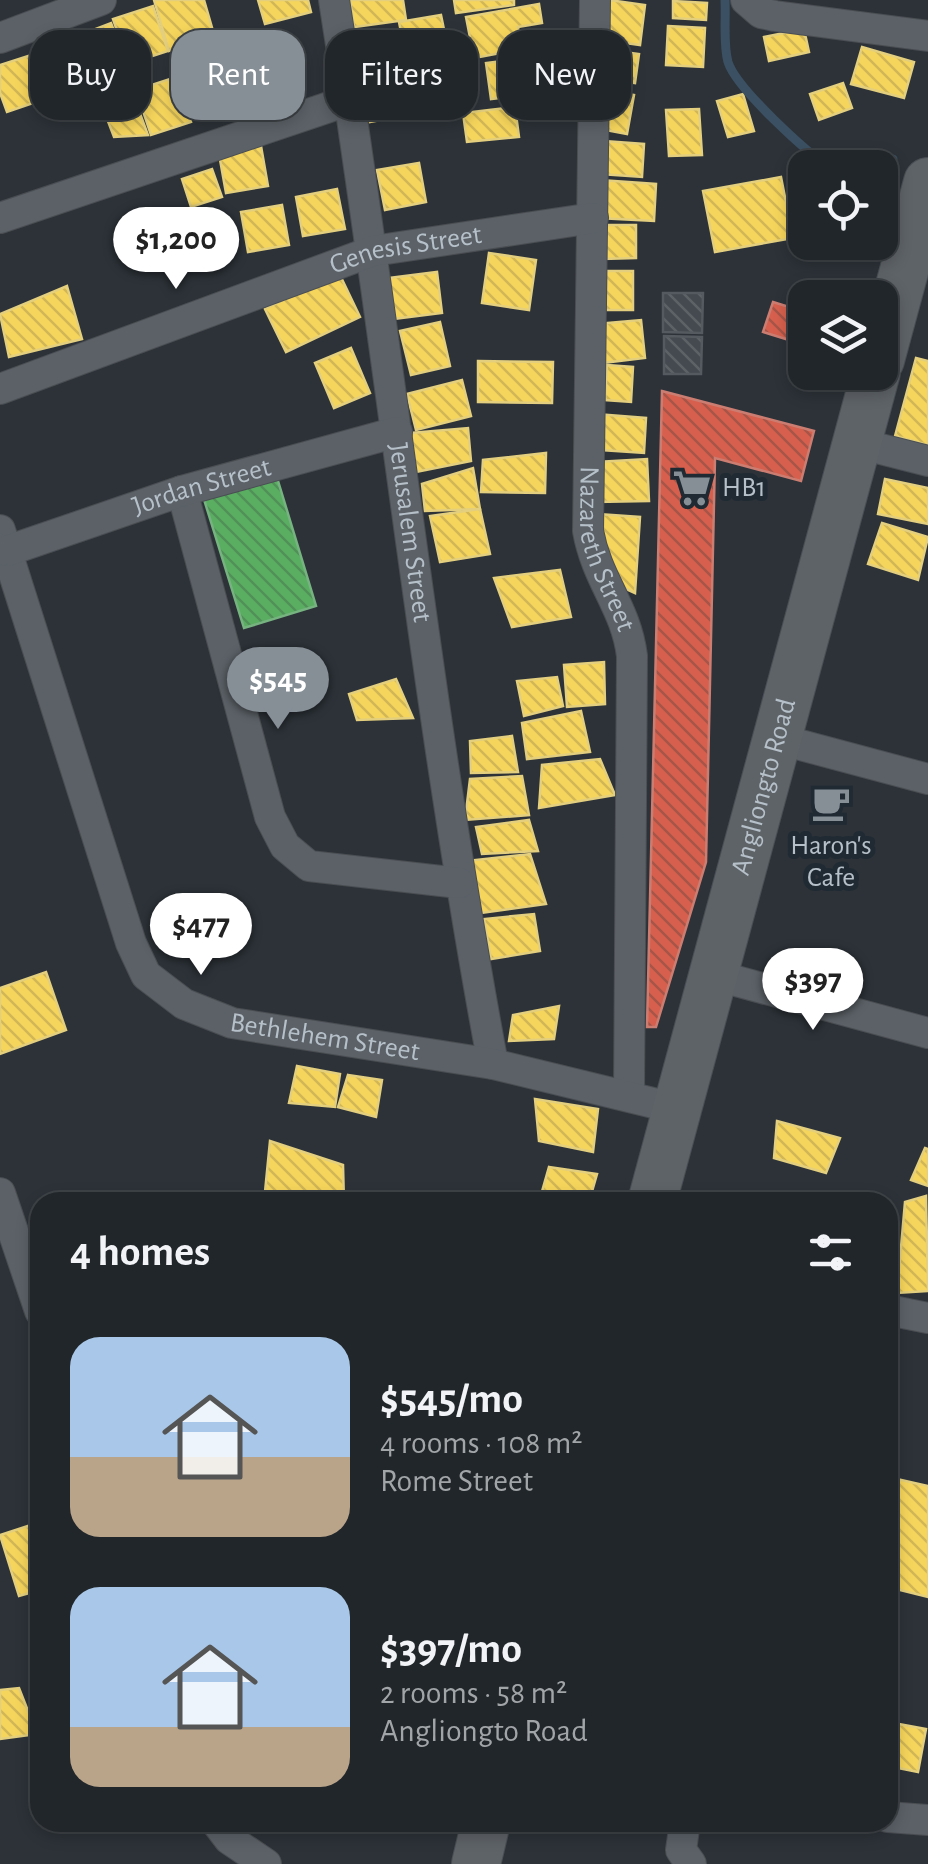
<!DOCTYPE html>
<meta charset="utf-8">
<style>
body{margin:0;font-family:"Alegreya Sans",sans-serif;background:#292e32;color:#f1f3f6;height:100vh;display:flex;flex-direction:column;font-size:38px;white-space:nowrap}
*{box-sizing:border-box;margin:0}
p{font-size:32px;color:#a2a5a8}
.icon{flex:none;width:55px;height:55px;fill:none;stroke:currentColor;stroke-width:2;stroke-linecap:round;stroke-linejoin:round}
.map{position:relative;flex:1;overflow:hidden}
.panel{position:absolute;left:30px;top:1192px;width:868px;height:640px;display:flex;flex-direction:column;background:#21262a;border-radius:30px;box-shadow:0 5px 15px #0003,0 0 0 2px #3e4347}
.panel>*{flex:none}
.banner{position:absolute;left:30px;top:30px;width:870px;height:90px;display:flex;gap:20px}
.fabs{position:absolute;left:788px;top:150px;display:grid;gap:20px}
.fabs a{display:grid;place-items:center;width:110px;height:110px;border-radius:20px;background:#21262a;box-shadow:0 5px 15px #0003,0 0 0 2px #3e4347;font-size:50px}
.price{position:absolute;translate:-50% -85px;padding:0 22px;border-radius:35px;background:#fff;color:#222;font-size:32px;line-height:65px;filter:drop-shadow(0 2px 5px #0008)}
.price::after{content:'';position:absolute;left:50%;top:60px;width:30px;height:22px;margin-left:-15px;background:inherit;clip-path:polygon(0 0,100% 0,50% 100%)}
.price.active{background:#868e96;color:#fff}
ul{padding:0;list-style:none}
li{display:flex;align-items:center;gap:30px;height:250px;padding:0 40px}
li span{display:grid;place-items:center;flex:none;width:280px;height:200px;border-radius:30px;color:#555}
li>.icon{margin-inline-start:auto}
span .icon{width:120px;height:120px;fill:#fffc;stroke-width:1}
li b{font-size:42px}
h2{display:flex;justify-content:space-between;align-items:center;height:120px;padding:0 40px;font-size:42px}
.chip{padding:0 35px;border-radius:30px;background:#21262a;box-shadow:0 5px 15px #0003,0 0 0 2px #3e4347;font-size:35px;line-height:90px}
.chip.active{background:#868e96;color:#fff}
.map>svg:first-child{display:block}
</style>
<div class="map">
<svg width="928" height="1864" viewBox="0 0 928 1864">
<defs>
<pattern id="homes-back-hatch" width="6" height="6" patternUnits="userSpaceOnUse" patternTransform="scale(2.5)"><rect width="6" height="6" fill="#f6d55c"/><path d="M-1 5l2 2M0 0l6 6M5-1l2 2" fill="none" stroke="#d0b656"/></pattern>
<pattern id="shops-back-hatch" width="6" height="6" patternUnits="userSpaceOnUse" patternTransform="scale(2.5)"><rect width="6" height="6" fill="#d6604d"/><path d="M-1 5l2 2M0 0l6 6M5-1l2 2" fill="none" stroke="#a65548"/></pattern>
<pattern id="public-back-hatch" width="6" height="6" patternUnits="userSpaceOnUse" patternTransform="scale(2.5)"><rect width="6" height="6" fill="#5aae61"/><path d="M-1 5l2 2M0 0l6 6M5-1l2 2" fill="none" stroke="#519158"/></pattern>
<pattern id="building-back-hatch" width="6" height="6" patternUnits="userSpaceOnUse" patternTransform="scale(2.5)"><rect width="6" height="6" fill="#444a4f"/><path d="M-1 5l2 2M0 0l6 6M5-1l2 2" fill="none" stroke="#5d6267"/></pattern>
</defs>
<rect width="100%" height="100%" fill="#2c3238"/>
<g fill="url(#homes-back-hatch)" stroke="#e3cf7d" stroke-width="2.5">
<polygon points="154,0 204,0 215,38 169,51"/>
<polygon points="258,0 308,0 311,12 265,24"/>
<polygon points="350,0 403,0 406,20 354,27"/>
<polygon points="454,0 514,0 514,5 456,13"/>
<polygon points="609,0 645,5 640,45 597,39"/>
<polygon points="673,1 707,3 706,20 673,18"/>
<polygon points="539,4 542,23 518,27 522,49 474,58 466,17"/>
<polygon points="153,6 168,51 128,64 113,19"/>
<polygon points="441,15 449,54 407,62 399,22"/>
<polygon points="111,23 125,59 86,74 72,38"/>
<polygon points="668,26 705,28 703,67 666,65"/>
<polygon points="804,29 809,52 769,61 764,37"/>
<polygon points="397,31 405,71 363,78 356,38"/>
<polygon points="263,38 279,83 239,96 224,51"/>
<polygon points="862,47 914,62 904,98 851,84"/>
<polygon points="602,49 639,54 635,83 599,78"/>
<polygon points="215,53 230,98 190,111 176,66"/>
<polygon points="31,55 45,99 7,112 0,93 0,65"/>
<polygon points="544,56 549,92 491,99 486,63"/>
<polygon points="440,63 447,101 414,107 407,69"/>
<polygon points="404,74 412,114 370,122 363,82"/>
<polygon points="176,77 191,122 151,135 136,90"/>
<polygon points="843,83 852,108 819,120 810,94"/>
<polygon points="602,89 634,95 627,134 595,128"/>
<polygon points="132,92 148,135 114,137 101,103"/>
<polygon points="743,94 754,131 728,137 717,101"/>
<polygon points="515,107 519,137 467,142 463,113"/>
<polygon points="699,109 702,155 669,156 666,110"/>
<polygon points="604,141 644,144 642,177 601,174"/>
<polygon points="261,146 268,186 226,193 219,154"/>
<polygon points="419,163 426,202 385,210 377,170"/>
<polygon points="212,169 222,197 191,207 182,179"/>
<polygon points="781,177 793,238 715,252 703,191"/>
<polygon points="600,180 656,184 654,221 598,218"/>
<polygon points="337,189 345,229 303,236 296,197"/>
<polygon points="282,205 289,245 248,252 241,212"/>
<polygon points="603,225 636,225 636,258 603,259"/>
<polygon points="489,253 536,260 529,310 482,303"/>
<polygon points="600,271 633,271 633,310 601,310"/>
<polygon points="437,272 442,313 393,319 388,278"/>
<polygon points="339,273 360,317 286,352 265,309"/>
<polygon points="67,286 82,339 9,357 0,314"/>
<polygon points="641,320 645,358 602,363 597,324"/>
<polygon points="440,322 450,366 411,375 400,331"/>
<polygon points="351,348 370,393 334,408 315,363"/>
<polygon points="916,358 928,361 928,445 895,436"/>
<polygon points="478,361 553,362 552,403 478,402"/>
<polygon points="607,365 633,367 631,402 605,400"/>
<polygon points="462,380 471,416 416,430 407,394"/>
<polygon points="596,414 646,418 644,453 601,450"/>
<polygon points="468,428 471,461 411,473 411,433"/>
<polygon points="546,453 545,493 481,492 483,460"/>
<polygon points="647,459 649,501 596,502 597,462"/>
<polygon points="473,468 480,509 425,511 422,484"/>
<polygon points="885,479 928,488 928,524 878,514"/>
<polygon points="480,509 490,554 440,562 430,516"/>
<polygon points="598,514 640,517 635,593 613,583"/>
<polygon points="882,523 928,537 918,580 868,564"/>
<polygon points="560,570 571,617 512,627 494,578"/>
<polygon points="604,662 605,704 567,707 564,665"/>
<polygon points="557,677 563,706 524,716 517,681"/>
<polygon points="396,679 413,718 357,720 349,694"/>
<polygon points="581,711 590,752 527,759 522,723"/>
<polygon points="512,736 518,772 471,773 470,741"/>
<polygon points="600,759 615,795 539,808 542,765"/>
<polygon points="522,776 529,815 465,820 470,779"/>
<polygon points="529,820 538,851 482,854 476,827"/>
<polygon points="530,854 546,904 480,913 466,861"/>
<polygon points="534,914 540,951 491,959 484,919"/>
<polygon points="46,972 66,1030 0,1054 0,988"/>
<polygon points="559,1006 554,1039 509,1041 513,1015"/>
<polygon points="297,1066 340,1074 335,1107 289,1103"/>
<polygon points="348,1075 382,1080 376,1117 338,1107"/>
<polygon points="535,1099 598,1109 593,1152 539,1141"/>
<polygon points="777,1121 840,1138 826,1173 774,1158"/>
<polygon points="270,1141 343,1165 344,1202 264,1202"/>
<polygon points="925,1148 928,1149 928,1186 911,1180"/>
<polygon points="549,1167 597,1174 589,1202 539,1202"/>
<polygon points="926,1196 928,1291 897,1293 905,1202"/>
<polygon points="888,1477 928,1486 928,1597 888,1587"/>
<polygon points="40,1522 40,1590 19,1596 0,1535"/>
<polygon points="19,1688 37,1734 0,1739 0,1690"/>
<polygon points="888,1722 926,1729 918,1772 888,1766"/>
</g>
<g fill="url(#shops-back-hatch)" stroke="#cc7d72" stroke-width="2.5">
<polygon points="773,302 805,312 805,345 763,332"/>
<polygon points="662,391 814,431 801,481 715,458 706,862 656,1027 647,1027"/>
</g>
<polygon fill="url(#public-back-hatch)" stroke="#76b380" stroke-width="2.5" points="275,471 316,606 244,628 202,493"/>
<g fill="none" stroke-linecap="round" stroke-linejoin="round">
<g stroke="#3b5062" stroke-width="9">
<path d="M 725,0 C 726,20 723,44 728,62 C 736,88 807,153 831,168"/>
<polyline points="868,168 893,159"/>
</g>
</g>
<g fill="url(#building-back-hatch)" stroke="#545a5f" stroke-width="2.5">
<polygon points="663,293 703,293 702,333 663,332"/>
<polygon points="664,336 702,337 701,374 664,374"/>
</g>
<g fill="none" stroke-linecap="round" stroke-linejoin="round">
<g stroke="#4a4e53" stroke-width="32">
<g id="street">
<path id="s1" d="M 334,0 C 390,354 427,711 493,1064"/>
<path id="s2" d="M 595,0 L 588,531 C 597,581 626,607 632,656 L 629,1096"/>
<polyline points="746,0 761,13 775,16 928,36"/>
<polyline points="0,38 101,0"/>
<polyline points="0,218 350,100"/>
<path id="s3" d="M 0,389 L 373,251 L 593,218"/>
<polyline points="857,443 928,461"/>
<polyline points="182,491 270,817 285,846 309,866 459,883"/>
<path id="s4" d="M 0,530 L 131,943 L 146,975 L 184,1004 L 232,1023 L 493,1064 L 678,1109"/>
<path id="s5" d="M 7,551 L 182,491 L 397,432"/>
<polyline points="778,739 928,779"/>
<polyline points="714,975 928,1033"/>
<polyline points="0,1193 40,1311"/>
<polyline points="888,1310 928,1318"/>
<polyline points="888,1817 928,1820"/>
<polyline points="216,1822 229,1839 266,1864"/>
<polyline points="685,1822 681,1850 691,1864"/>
</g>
</g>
<g stroke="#4a4f55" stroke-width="50">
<g id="primary">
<polyline points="880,360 928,182"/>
<path id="s6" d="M 652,1202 L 876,372"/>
<polyline points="476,1864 486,1822"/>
</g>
</g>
<use href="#street" stroke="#5b6167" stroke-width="30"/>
<use href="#primary" stroke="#5e6368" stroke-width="48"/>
</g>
<defs>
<g id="supermarket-bare" transform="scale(3)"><path d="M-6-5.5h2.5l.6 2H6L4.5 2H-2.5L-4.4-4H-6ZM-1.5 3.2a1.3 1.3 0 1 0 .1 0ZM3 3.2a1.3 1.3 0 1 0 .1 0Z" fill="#868e96" stroke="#1f2a33" stroke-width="2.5" paint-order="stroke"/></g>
<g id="cafe-bare" transform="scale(3)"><path d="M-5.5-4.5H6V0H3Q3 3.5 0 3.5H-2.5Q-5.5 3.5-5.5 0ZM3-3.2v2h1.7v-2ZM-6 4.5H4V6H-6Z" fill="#868e96" stroke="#1f2a33" stroke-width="2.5" paint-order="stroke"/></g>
</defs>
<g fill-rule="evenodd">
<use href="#supermarket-bare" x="692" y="488"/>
<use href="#cafe-bare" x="831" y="803"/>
</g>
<g text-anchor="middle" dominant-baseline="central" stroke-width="10" stroke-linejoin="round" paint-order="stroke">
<g font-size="28" fill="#b6c0c9" stroke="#1f2a33">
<text stroke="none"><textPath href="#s3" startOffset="430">Genesis Street</textPath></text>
<text stroke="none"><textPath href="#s5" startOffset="205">Jordan Street</textPath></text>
<text stroke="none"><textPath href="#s1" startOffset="538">Jerusalem Street</textPath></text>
<text stroke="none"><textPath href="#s2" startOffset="552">Nazareth Street</textPath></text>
<text stroke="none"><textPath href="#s6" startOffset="430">Angliongto Road</textPath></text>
<text stroke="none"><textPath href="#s4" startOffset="662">Bethlehem Street</textPath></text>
</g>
<g font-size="28" fill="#b6c0c9" stroke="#1f2a33" text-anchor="start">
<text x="722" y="488">HB1</text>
<text x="831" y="846" text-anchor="middle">Haron's<tspan x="831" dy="32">Cafe</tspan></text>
</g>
</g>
</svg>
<div class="fabs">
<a><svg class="icon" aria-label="locate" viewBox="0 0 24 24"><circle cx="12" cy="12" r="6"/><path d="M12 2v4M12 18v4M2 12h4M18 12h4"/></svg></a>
<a><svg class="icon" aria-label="layers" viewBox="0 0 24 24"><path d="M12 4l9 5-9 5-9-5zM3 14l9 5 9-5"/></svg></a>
</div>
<b class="price" style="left:176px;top:292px">$1,200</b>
<b class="price active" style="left:278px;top:732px">$545</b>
<b class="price" style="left:201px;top:978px">$477</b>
<b class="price" style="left:813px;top:1033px">$397</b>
<div class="banner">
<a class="chip">Buy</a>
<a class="chip active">Rent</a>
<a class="chip">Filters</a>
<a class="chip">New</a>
</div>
<section class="panel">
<h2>4 homes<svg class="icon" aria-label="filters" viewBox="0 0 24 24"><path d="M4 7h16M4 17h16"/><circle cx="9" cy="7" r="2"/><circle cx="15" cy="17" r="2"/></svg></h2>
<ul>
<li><span style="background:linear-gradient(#a9c7e8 60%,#b9a48a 0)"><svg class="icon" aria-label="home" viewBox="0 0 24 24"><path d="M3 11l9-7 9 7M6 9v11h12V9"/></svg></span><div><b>$545/mo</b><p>4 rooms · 108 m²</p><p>Rome Street</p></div></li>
<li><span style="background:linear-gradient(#a9c7e8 70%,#b9a48a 0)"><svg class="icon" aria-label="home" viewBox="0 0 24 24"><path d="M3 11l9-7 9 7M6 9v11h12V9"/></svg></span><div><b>$397/mo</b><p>2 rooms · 58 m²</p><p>Angliongto Road</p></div></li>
</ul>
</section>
</div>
